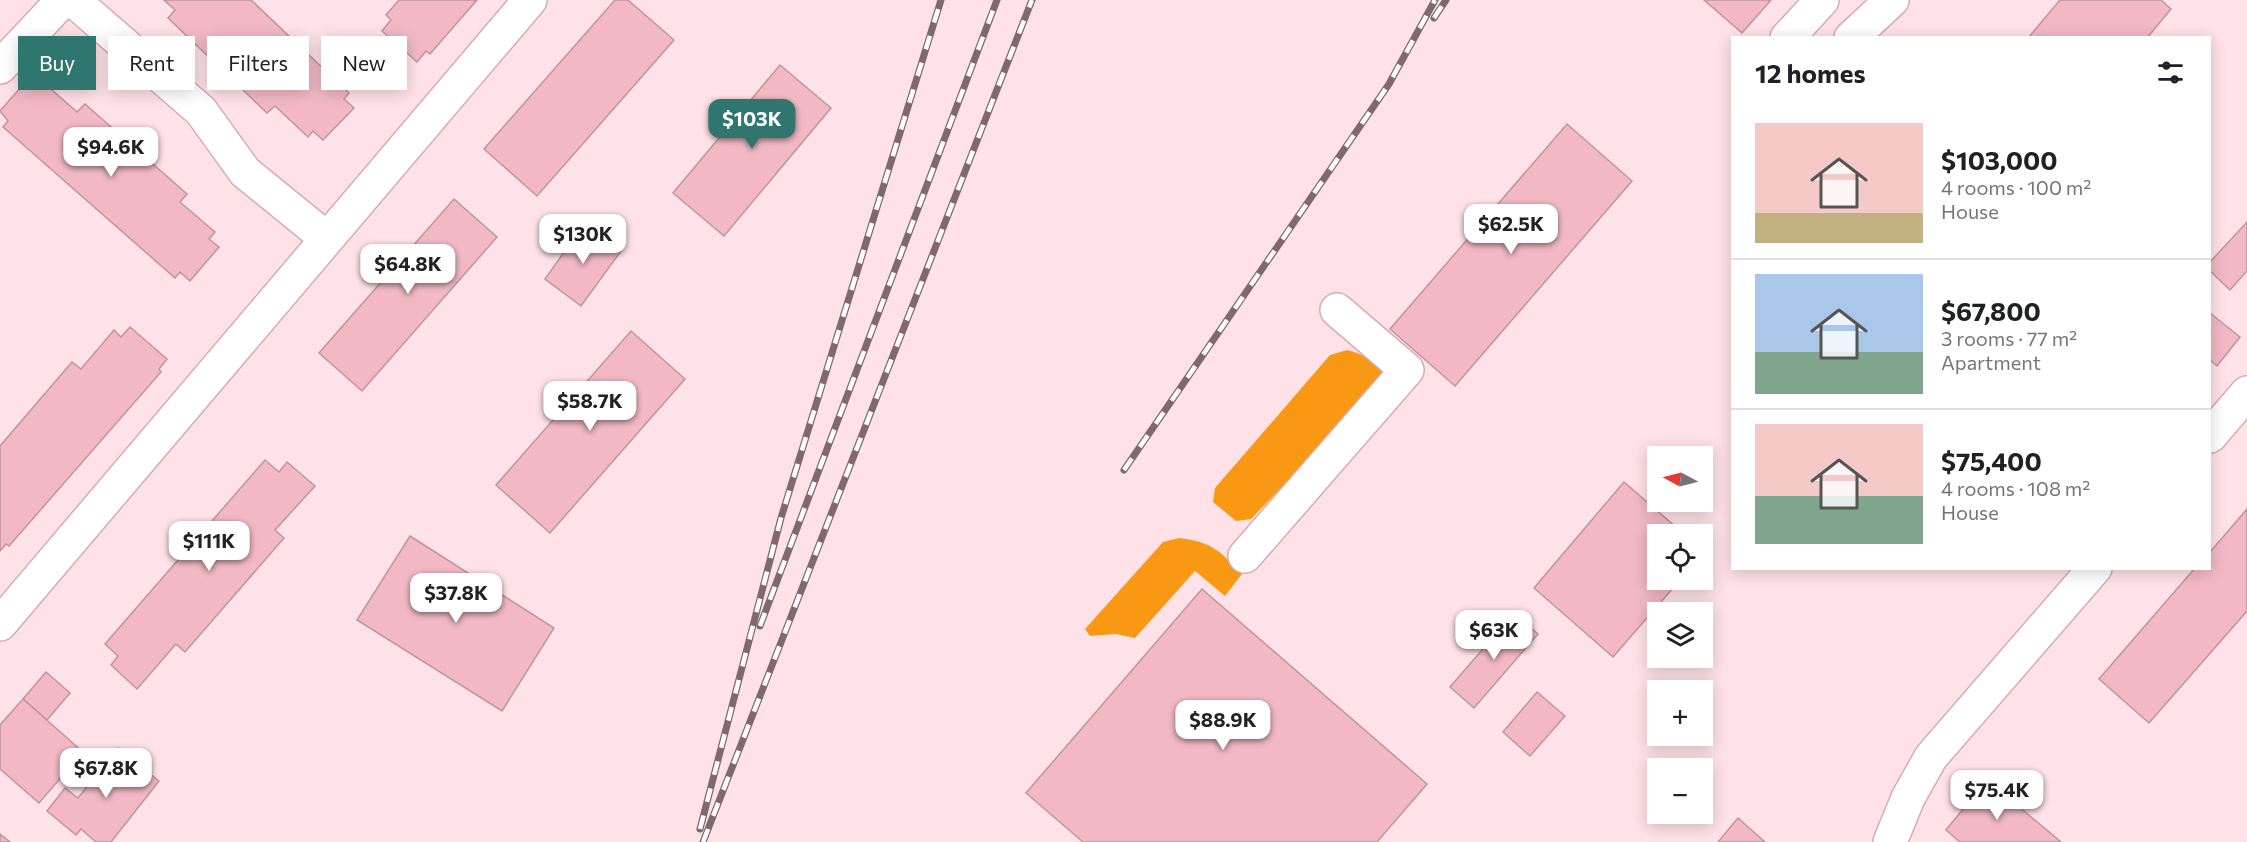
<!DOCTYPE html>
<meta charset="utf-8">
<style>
body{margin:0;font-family:Commissioner,sans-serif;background:#f6f6f6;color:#202124;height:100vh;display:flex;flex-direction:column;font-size:22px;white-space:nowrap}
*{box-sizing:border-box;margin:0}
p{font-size:20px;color:#757577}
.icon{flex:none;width:33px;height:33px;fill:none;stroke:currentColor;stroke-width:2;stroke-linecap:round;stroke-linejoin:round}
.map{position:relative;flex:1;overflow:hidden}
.drawer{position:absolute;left:1731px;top:36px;width:480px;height:534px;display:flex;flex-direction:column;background:#fff;border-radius:0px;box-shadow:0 3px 15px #0003}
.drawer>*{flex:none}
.guide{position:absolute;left:18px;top:36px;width:570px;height:54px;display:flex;gap:12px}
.needle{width:39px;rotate:277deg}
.buttons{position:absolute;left:1647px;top:446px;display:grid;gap:12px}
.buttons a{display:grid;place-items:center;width:66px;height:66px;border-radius:0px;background:#fff;box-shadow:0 3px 15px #0003;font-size:30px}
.price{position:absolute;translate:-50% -51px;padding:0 14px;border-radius:12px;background:#fff;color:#222;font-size:20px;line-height:39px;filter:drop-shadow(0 2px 3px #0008)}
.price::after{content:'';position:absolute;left:50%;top:36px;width:18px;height:14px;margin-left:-9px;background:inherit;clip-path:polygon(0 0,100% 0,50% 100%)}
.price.current{background:#2f766e;color:#fff}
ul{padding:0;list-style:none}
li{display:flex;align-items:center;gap:18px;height:150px;padding:0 24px}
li+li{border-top:2px solid #e0e0e0}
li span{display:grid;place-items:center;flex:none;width:168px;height:120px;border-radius:0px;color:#555}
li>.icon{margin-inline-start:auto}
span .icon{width:72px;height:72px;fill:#fffc;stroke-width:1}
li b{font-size:26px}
h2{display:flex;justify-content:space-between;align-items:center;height:72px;padding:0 24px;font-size:26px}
.tag{padding:0 21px;border-radius:0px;background:#fff;box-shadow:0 3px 15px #0003;font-size:21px;line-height:54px}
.tag.current{background:#2f766e;color:#fff}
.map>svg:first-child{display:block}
</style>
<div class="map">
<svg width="2247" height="842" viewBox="0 0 2247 842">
<rect width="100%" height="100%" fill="#ffe2e7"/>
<g fill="#f99913">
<path d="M 1347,350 C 1365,354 1374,362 1385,376 L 1384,381 L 1251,519 L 1236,521 L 1213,502 L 1215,488 L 1330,355 Z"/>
<path d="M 1179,538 C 1212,542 1220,551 1242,574 L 1225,596 L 1195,571 L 1135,638 L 1116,634 L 1090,636 L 1085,629 L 1163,542 Z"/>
</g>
<g fill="#f2b9c4" stroke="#c0949d" stroke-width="1.5">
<polygon points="164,0 251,0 349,93 344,99 354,108 323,140 313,131 308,137 275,106 267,113 168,18 175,10"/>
<polygon points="399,0 477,0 430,54 426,51 417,62 382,31 391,20 386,15"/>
<polygon points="615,0 628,0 674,40 537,196 484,149"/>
<polygon points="1704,0 1771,0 1742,33"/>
<polygon points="2060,0 2161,0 2171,9 2147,38 2028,38"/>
<polygon points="780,65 831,108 724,236 673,193"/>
<polygon points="28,79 37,88 43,82 77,112 85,104 187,194 180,202 215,232 209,239 219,247 190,281 180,272 175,278 3,127 8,121 0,111"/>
<polygon points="1567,124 1632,181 1455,386 1390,329"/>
<polygon points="454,199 497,237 362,391 319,353"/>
<polygon points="2247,222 2247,271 2230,290 2210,271 2210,262"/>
<polygon points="584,224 621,251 581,306 545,279"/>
<polygon points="2210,313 2240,337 2217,366 2210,360"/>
<polygon points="130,327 167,359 159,369 161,372 9,546 6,544 0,551 0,446 72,362 81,369 114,330 121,337"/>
<polygon points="631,331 685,379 550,533 496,485"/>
<polygon points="265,460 279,472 287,462 315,486 275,530 284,538 185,652 176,644 137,689 111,665 118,656 105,644"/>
<polygon points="1624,482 1684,534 1658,534 1658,579 1681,579 1613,657 1534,588"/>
<polygon points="2247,509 2247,611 2149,723 2099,679 2195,568 2210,568 2210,552"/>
<polygon points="410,536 554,628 502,711 357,620"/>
<polygon points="1202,589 1427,784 1377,842 1083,842 1026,793"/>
<polygon points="1514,613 1538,634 1474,708 1450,687"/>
<polygon points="46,672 70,693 47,720 23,699"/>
<polygon points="1537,692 1565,716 1530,756 1503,732"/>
<polygon points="23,699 83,752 39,803 0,769 0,725"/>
<polygon points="118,748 159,781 111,842 96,842 81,829 76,835 47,811 65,788 78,798"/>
<polygon points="1987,780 2061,842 1960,842 1946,830"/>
<polygon points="1738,818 1765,842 1718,842"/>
<polygon points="0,834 10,842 0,842"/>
</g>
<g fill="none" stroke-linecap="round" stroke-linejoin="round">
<g stroke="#d8abb4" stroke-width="36">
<g id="minor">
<polyline points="73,0 201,111 245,172 326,238"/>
<polyline points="1787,38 1822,0"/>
<polyline points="1851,38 1892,0"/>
<polyline points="0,67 63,0"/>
<polyline points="2210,436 2247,393"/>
<polyline points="1245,556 1407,370 1337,310"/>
<polyline points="0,624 530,0"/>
<polyline points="1890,842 1908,798 1931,757 2095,568"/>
</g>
</g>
<use href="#minor" stroke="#fff" stroke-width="33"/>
<g stroke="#7f696d" stroke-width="7">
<g id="rail">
<polyline points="1434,18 1446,0"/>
<polyline points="1124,470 1389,84 1435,0"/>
<polyline points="760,626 997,0"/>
<polyline points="700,829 781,518 941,0"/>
<polyline points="703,842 1032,0"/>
</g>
</g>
<use href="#rail" stroke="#fff" stroke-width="4.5" stroke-dasharray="14" stroke-linecap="butt"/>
</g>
</svg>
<div class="buttons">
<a><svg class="needle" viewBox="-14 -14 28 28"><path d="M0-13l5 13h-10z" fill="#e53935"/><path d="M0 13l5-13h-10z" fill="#757577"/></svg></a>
<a><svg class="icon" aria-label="locate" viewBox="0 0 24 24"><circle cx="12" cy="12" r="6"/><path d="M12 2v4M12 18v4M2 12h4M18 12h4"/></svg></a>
<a><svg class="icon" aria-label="layers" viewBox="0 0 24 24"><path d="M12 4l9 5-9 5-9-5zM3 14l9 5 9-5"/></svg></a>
<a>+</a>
<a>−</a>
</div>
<b class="price current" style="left:752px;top:150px">$103K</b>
<b class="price" style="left:111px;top:178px">$94.6K</b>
<b class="price" style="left:1511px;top:255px">$62.5K</b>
<b class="price" style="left:583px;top:265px">$130K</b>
<b class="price" style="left:408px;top:295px">$64.8K</b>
<b class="price" style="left:590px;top:432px">$58.7K</b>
<b class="price" style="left:209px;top:572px">$111K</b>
<b class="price" style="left:456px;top:624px">$37.8K</b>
<b class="price" style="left:1494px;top:661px">$63K</b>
<b class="price" style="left:1223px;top:751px">$88.9K</b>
<b class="price" style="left:106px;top:799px">$67.8K</b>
<b class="price" style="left:1997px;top:821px">$75.4K</b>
<div class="guide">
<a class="tag current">Buy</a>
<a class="tag">Rent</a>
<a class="tag">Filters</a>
<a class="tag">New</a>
</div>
<section class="drawer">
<h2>12 homes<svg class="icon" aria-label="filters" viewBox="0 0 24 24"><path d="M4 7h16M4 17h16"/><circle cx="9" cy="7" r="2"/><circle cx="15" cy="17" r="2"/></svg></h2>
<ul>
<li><span style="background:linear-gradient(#f6c9c9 75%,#c2b280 0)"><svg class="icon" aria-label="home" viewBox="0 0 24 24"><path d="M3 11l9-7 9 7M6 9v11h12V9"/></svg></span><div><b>$103,000</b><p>4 rooms · 100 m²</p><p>House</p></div></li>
<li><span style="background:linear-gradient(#a9c7e8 65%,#7fa58c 0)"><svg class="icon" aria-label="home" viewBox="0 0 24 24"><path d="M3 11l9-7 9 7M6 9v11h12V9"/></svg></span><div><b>$67,800</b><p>3 rooms · 77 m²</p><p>Apartment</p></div></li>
<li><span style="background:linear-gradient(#f6c9c9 60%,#7fa58c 0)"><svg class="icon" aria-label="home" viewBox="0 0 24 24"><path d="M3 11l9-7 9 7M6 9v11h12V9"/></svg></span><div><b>$75,400</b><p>4 rooms · 108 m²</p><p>House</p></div></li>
</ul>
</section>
</div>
